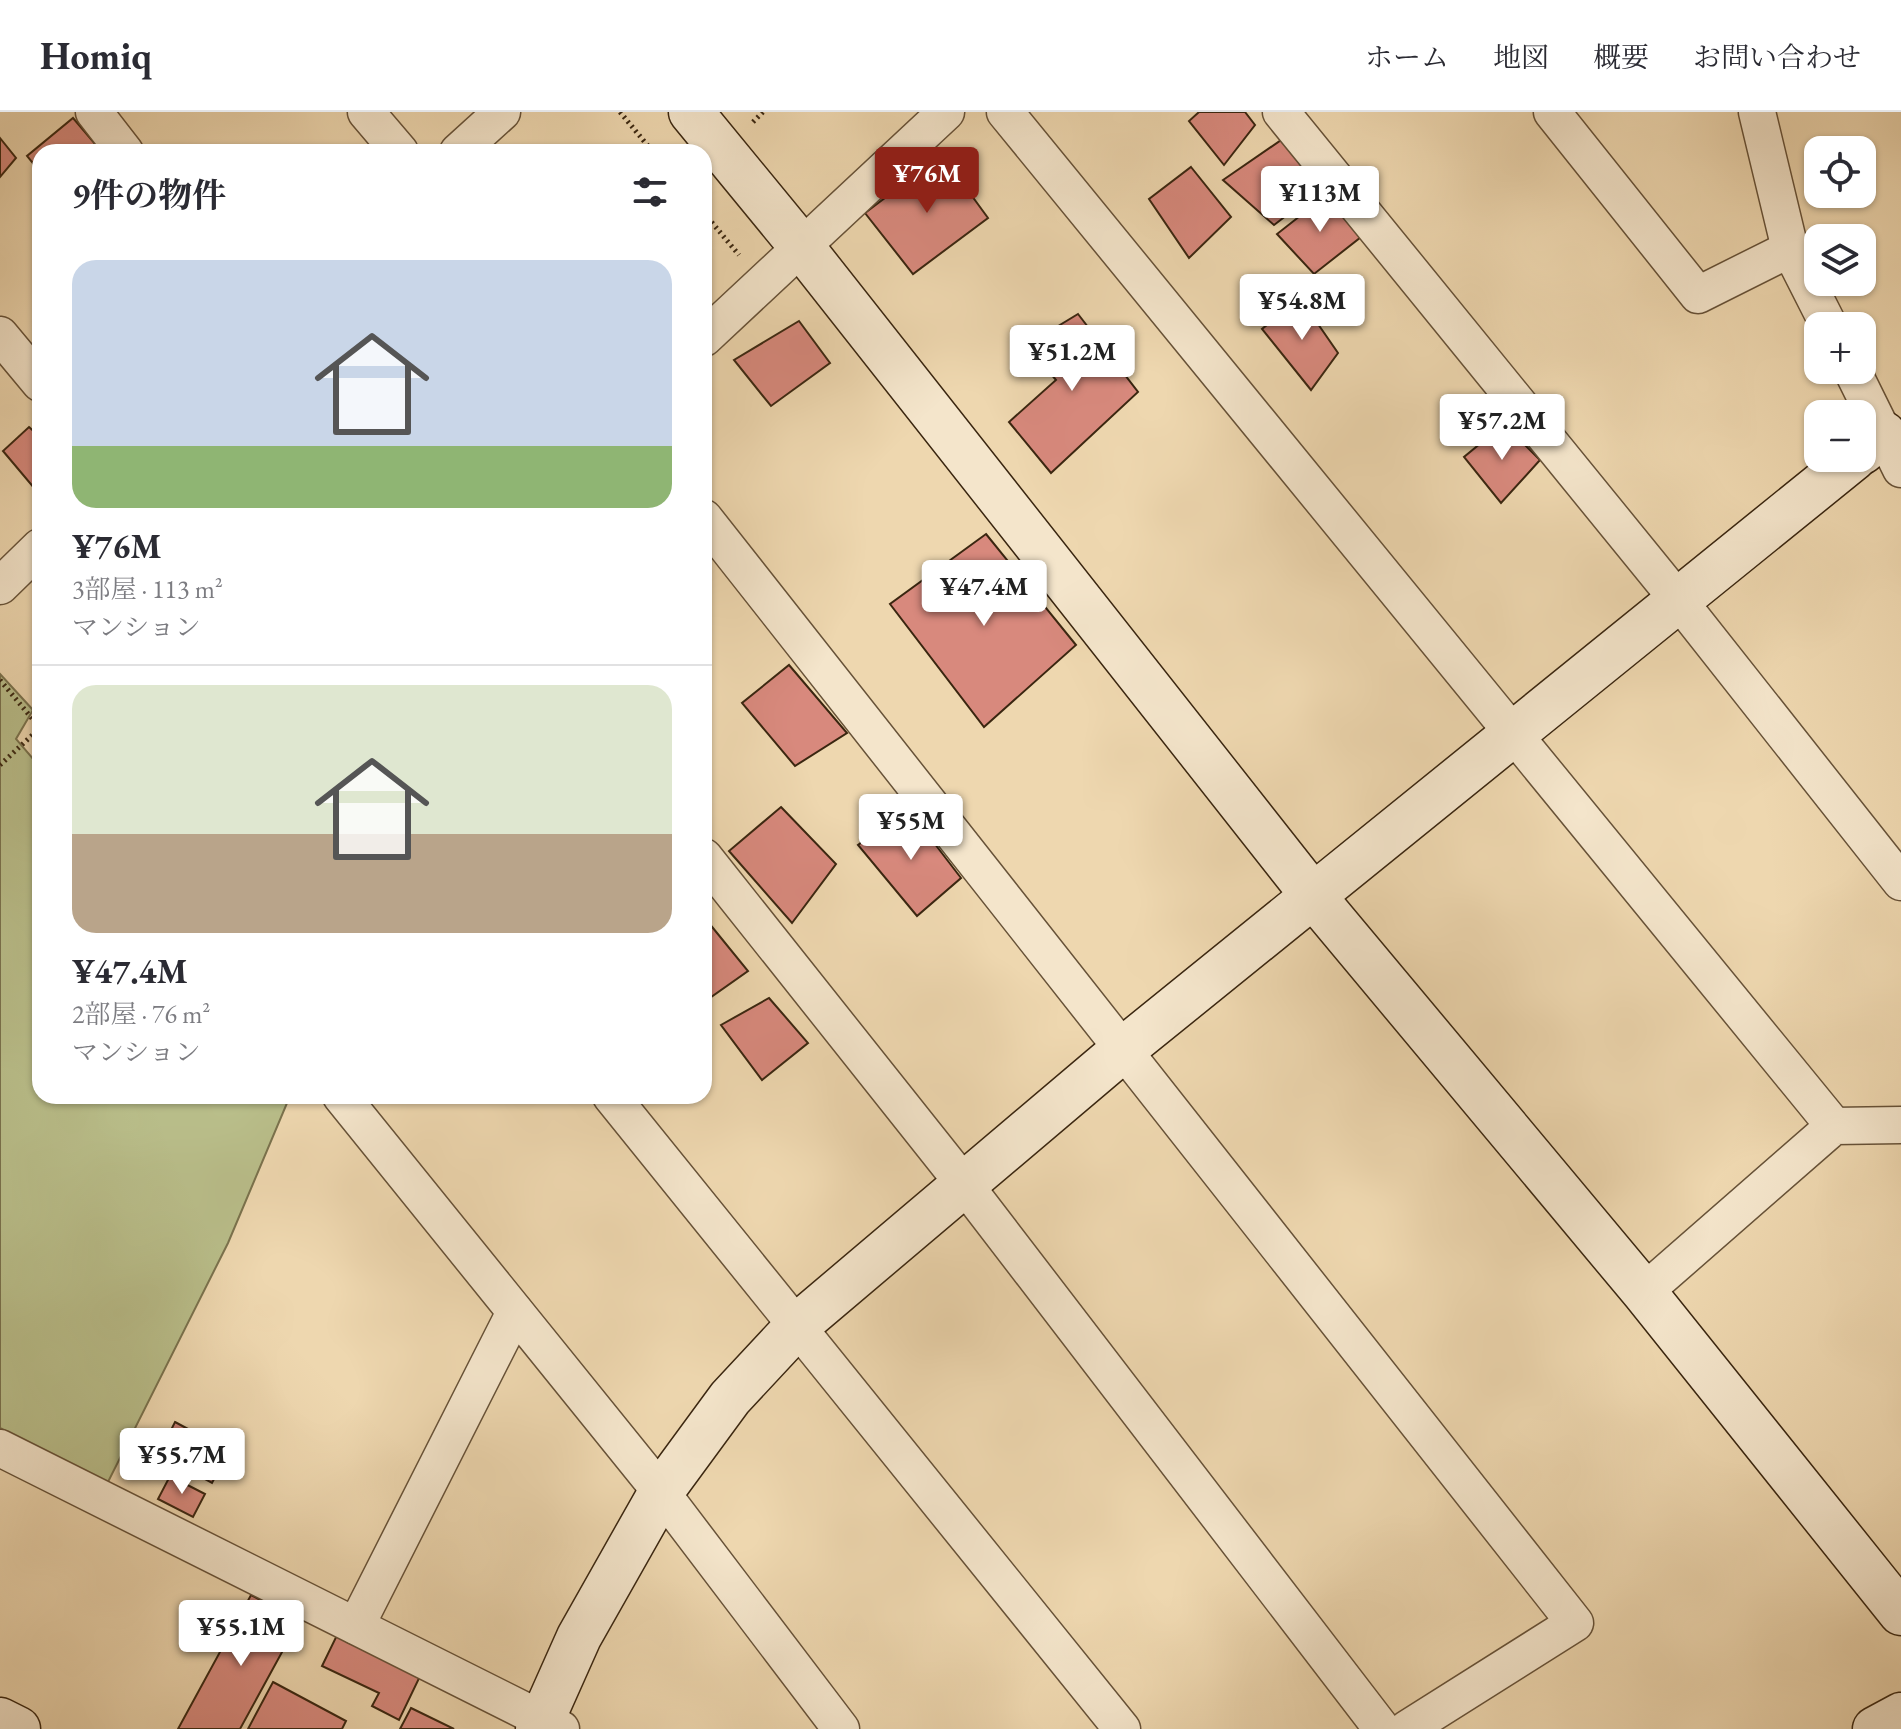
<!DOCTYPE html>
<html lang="ja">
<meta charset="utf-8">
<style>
body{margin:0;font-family:"EB Garamond","Noto Serif JP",serif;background:#f7f7f7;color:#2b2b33;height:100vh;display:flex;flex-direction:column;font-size:30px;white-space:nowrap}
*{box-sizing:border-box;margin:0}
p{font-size:26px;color:#7c7c81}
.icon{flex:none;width:44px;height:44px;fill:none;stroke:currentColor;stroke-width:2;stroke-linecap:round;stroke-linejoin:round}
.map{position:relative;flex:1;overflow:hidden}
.sheet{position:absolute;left:32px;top:32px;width:680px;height:960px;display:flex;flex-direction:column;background:#fff;border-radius:24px;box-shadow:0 2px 6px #0004}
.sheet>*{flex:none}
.tools{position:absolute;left:1804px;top:24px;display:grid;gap:16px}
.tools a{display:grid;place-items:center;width:72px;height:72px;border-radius:16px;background:#fff;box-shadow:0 2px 6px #0004;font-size:40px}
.price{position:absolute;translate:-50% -68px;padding:0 18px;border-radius:8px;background:#fff;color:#222;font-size:26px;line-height:52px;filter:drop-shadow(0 2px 4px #0008)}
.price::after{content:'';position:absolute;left:50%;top:48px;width:24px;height:18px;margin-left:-12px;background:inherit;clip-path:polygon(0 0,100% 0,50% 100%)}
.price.current{background:#8f2418;color:#fff}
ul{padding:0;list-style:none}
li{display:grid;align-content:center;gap:16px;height:424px;padding:0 40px}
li+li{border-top:2px solid #e1e1e2}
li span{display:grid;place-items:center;height:248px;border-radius:24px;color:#555}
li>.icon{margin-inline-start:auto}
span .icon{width:144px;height:144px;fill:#fffc;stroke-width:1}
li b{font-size:34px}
h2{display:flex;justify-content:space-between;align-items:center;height:96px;padding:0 40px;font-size:34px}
header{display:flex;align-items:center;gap:48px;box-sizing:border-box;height:112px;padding:0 40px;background:#fff;border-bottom:2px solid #e1e1e2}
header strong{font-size:38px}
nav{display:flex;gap:44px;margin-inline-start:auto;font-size:28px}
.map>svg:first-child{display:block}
</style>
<header>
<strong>Homiq</strong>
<nav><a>ホーム</a><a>地図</a><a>概要</a><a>お問い合わせ</a></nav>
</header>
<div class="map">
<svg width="1901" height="1617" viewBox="0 0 1901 1617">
<rect width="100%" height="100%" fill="#eed7af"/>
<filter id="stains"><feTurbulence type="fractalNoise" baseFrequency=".0025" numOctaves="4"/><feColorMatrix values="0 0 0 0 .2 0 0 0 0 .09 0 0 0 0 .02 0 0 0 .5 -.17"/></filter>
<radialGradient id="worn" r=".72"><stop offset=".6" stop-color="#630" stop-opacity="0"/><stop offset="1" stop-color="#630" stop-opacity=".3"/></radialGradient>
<polygon fill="#b9be8a" stroke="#7a724d" stroke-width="2" points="0,562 33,598 16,627 40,655 40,984 290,984 228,1131 108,1370 0,1316"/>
<g fill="#d8897d" stroke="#3a2610" stroke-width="2">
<polygon points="1199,0 1245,0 1255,13 1224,53 1189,9"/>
<polygon points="73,6 102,40 40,40 40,60 27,44"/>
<polygon points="1287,24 1317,80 1274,113 1223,68"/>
<polygon points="0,26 16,46 0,65"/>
<polygon points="942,43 988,106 913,162 865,101"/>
<polygon points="1191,55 1231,105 1189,146 1149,87"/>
<polygon points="1328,82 1361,125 1314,162 1277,122"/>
<polygon points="1300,186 1338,241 1311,278 1262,217"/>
<polygon points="1078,202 1138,280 1051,361 1009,310 1056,268 1027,233"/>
<polygon points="799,209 830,251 771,294 734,248"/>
<polygon points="1504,312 1540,348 1501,391 1464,345"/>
<polygon points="29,315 40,325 40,383 3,339"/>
<polygon points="986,422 1076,533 984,615 890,492"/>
<polygon points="789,553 847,621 795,654 742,591"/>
<polygon points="781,695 836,752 792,811 729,739"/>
<polygon points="908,697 961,766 917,804 858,733"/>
<polygon points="704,805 748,859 704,890"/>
<polygon points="769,886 808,931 762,968 721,913"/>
<polygon points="175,1310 229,1339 212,1371 159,1342"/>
<polygon points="170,1364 205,1382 193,1405 158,1387"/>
<polygon points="251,1483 299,1509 240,1617 178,1617"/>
<polygon points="340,1517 423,1558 399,1608 372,1594 379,1581 322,1554"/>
<polygon points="273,1570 346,1609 342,1617 248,1617"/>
<polygon points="411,1596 454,1617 400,1617"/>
</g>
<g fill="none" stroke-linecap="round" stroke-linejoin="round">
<g stroke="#675238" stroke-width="39">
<g id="street">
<polyline points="94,0 125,40"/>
<polyline points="366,0 400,40"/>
<polyline points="1005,0 1834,1014"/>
<polyline points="1281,0 1679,489 1901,770"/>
<polyline points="1552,0 1698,183 1790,137"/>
<polyline points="1757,0 1790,137 1829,214"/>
<polyline points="458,40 502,0"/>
<polyline points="0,223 40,271"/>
<polyline points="704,226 946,0"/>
<polyline points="1852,258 1901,357"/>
<polyline points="704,406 1575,1511 1407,1617"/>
<polyline points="0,474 40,435"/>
<polyline points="704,745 964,1072 1382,1617"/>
<polyline points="341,984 661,1380 841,1617"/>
<polyline points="611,984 1122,1617"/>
<polyline points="1644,1180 1834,1014 1901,1013"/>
<polyline points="0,1336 561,1617"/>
<polyline points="356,1514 515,1200"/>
</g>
</g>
<g stroke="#3a2610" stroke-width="47">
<g id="secondary">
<polyline points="691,0 801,134 1315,786 1644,1180 1901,1501"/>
<polyline points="1862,340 1884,322"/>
<polyline points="0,1608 18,1617"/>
<polyline points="538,1617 579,1525 661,1380 730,1286 798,1213 1125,936 1854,346"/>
<polyline points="1875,1617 1901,1603"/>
</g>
</g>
<g stroke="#3a2610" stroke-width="5" stroke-dasharray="2 4" stroke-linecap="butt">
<polyline points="620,0 653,40"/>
<polyline points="753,10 763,0"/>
<polyline points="704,101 739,143"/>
<polyline points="0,568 40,616"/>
<polyline points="0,653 40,616"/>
</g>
<use href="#street" stroke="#f4e5cb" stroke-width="36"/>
<use href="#secondary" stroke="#f4e5cb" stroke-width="44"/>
</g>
<rect width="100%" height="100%" filter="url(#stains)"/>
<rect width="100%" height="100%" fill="url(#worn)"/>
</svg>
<div class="tools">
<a><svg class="icon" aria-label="locate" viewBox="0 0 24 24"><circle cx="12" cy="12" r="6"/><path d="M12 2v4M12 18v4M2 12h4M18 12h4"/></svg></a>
<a><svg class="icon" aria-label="layers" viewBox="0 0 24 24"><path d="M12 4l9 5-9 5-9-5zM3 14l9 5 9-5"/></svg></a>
<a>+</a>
<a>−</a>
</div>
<b class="price current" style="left:927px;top:103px">¥76M</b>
<b class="price" style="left:1320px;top:122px">¥113M</b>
<b class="price" style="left:1302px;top:230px">¥54.8M</b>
<b class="price" style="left:1072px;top:281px">¥51.2M</b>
<b class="price" style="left:1502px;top:350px">¥57.2M</b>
<b class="price" style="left:984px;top:516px">¥47.4M</b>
<b class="price" style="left:911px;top:750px">¥55M</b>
<b class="price" style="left:182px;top:1384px">¥55.7M</b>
<b class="price" style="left:241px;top:1556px">¥55.1M</b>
<section class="sheet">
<h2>9件の物件<svg class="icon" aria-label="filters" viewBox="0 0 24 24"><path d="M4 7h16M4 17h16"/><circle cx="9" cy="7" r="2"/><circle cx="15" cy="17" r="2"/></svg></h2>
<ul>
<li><span style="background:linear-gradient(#c9d6e8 75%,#8fb573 0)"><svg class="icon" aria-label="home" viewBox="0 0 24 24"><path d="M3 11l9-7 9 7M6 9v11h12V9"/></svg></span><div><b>¥76M</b><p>3部屋 · 113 m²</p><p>マンション</p></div></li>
<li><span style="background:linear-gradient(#dfe7d0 60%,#b9a48a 0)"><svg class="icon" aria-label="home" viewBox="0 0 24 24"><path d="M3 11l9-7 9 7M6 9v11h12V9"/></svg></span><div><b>¥47.4M</b><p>2部屋 · 76 m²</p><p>マンション</p></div></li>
</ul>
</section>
</div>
